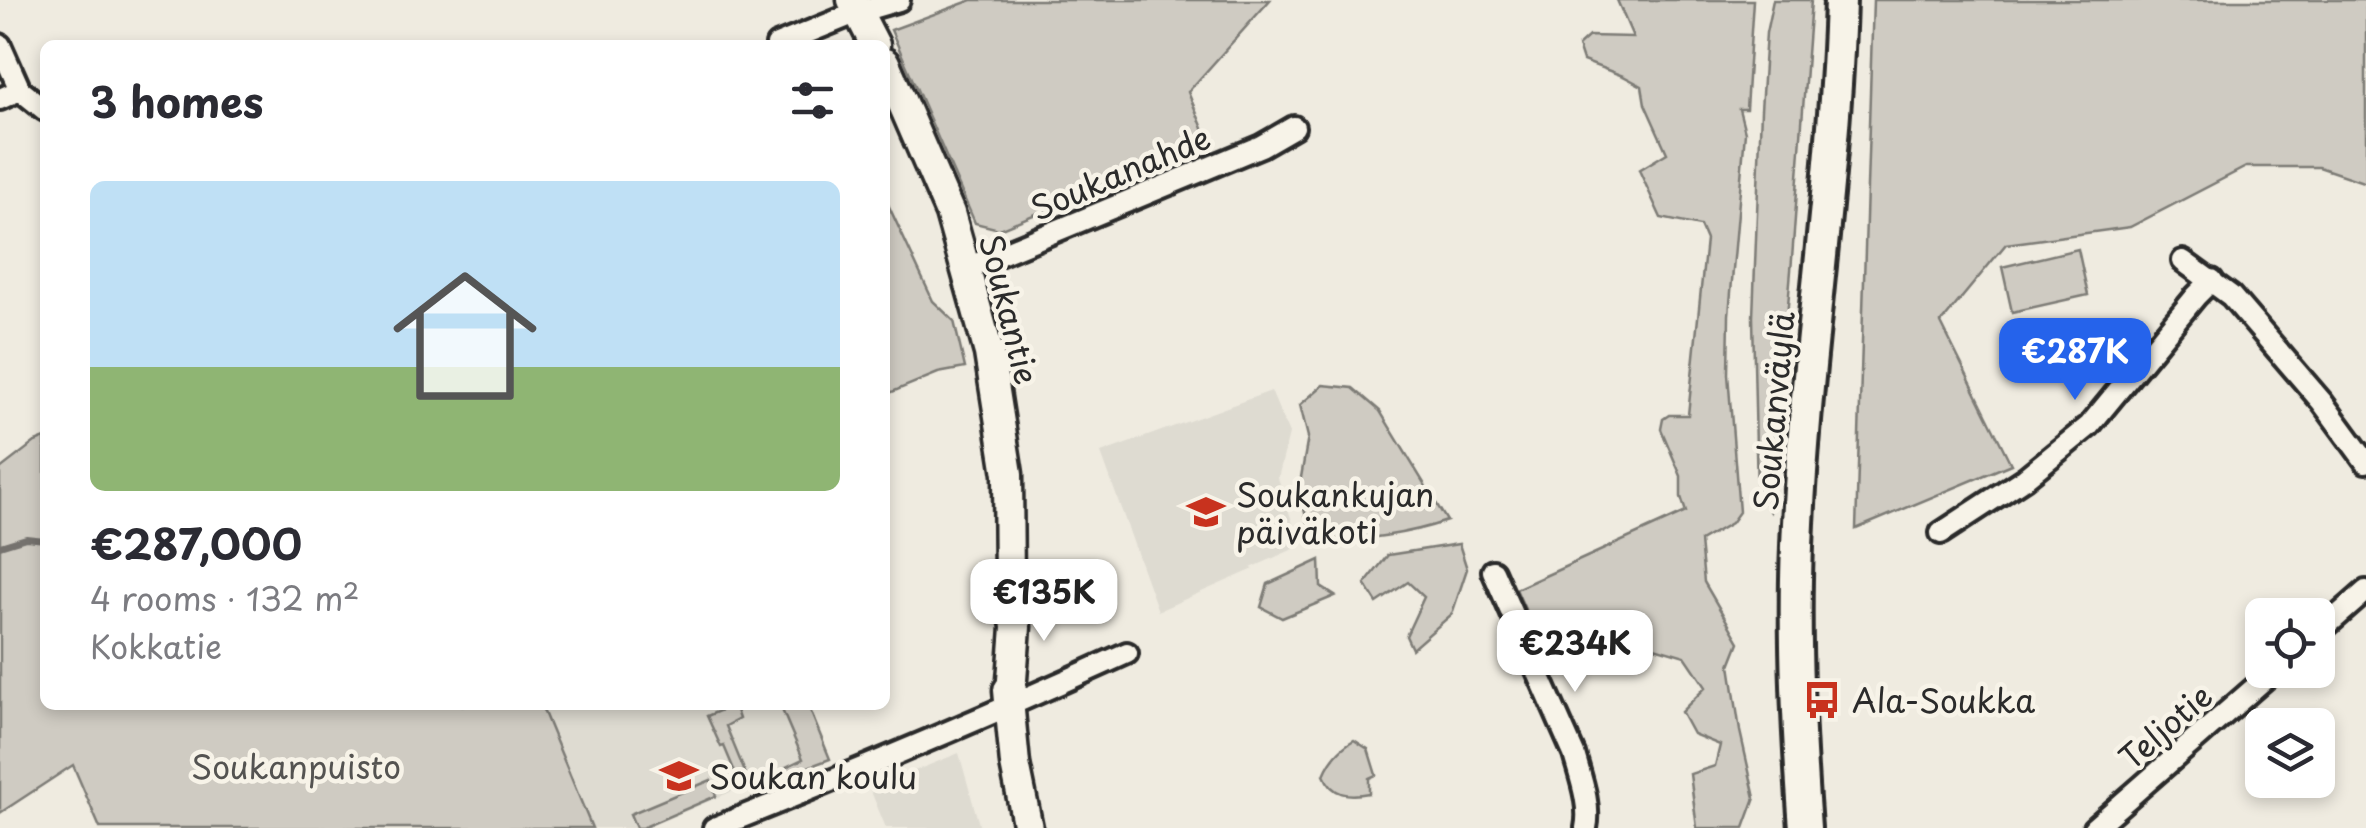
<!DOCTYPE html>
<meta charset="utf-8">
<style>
body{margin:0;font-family:"Playpen Sans",sans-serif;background:#f2f2f3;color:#2b2b33;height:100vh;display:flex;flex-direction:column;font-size:38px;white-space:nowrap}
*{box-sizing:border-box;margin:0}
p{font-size:32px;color:#7c7c81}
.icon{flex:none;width:55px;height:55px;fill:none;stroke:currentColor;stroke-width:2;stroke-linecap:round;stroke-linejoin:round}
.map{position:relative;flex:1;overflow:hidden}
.drawer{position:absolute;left:40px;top:40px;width:850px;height:670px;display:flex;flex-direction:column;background:#fff;border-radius:15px;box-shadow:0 5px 15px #0003}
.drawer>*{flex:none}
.controls{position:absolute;left:2245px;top:598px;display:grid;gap:20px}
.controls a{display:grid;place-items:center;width:90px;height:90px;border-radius:15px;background:#fff;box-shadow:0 5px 15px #0003;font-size:50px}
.price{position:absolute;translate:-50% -85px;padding:0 22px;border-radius:20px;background:#fff;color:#222;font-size:32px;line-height:65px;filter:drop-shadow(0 2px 5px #0008)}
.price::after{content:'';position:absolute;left:50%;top:60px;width:30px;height:22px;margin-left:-15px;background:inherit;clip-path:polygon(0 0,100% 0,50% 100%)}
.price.selected{background:#2563eb;color:#fff}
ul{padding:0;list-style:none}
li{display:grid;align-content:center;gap:20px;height:530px;padding:0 50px}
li+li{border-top:2px solid #e1e1e2}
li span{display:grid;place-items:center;height:310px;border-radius:15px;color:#555}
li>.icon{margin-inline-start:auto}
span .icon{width:180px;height:180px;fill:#fffc;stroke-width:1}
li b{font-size:42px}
h2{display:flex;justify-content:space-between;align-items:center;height:120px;padding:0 50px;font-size:42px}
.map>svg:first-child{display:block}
</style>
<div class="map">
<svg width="2366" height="828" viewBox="0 0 2366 828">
<rect width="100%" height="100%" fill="#efebe0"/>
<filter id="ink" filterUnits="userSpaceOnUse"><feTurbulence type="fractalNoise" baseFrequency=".01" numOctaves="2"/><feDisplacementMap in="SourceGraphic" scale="20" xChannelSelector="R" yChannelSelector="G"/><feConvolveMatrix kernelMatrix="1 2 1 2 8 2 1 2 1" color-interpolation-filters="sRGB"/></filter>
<g filter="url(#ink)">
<g fill="#dedbd1">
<polygon points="1271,391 1289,434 1278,478 1300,546 1251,568 1254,569 1158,611 1101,453"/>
<polygon points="541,705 789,705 814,765 757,789 740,788 646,828 592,828"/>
<polygon points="959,753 980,828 886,828 870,789"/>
</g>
<g fill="#cfcbc2" stroke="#7d7b76" stroke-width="2.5">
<polygon points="972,0 1270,0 1188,92 1209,143 999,229 975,223 891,30"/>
<polygon points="1617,0 1753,0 1746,109 1739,109 1745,132 1729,315 1728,374 1739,512 1731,523 1700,541 1704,582 1739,642 1730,665 1740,731 1755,798 1744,828 1697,828 1690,774 1715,766 1720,745 1693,734 1681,712 1706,687 1685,656 1597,630 1543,650 1516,589 1686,512 1681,497 1681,476 1661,429 1663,419 1669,415 1688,415 1706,240 1700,226 1661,218 1639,170 1667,153 1645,104 1642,86 1623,76 1583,61 1578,46 1589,36 1633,37"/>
<polygon points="1773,0 1811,0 1792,259 1770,511 1757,493 1753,317 1761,110 1766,33"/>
<polygon points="1873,0 2366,0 2366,183 2319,167 2246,167 2130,227 2006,244 1941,323 2011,464 1856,529"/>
<polygon points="885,198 933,301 954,321 965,368 938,373 885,395"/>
<polygon points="2078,249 2088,295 2012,312 2002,267"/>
<path d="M 1323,385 L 1353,388 L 1380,411 L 1447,521 C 1403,536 1358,541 1312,541 L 1299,489 L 1308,437 L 1300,405 Z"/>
<polygon points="45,438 45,705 541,705 592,828 100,828 73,765 0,813 0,469 35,442"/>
<polygon points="1459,544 1467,569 1452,614 1412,649 1406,636 1424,597 1408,582 1377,603 1365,584 1388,555"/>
<polygon points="1320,560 1321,587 1335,596 1282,618 1261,607 1268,584"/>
<polygon points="780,705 808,705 830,759 792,773 786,772 786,767 803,759"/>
<polygon points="731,706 735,707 739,719 726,726 749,782 765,777 767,781 763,785 740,784 724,746 721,747 707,716"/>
<path d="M 1354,740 L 1368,749 L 1376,775 L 1369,778 L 1369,793 C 1349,797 1332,796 1324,775 C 1330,760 1340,748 1354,740 Z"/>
<polygon points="711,780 716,796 642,828 636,828 630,814"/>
</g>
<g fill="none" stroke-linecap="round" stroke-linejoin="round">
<polyline stroke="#74726e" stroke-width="6" points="0,546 26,538 45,540"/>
<g stroke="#2b2b2b" stroke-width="28">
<g id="street">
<polyline points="0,45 20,90 45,110"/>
<polyline points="777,45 858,12 899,0"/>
<polyline points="0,99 20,90"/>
<polyline points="2183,261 2231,296 2322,402 2366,462"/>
<polyline points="967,268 1261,146 1294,127"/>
<polyline points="1941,533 2025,478 2089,426 2196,296 2212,280"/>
<path d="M 1493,571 L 1574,754 C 1580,776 1591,805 1586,828"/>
<polyline points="2318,633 2366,591"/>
<path d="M 714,828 C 853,773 991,715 1127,653"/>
<polyline points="2094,828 2275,670"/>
</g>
</g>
<g stroke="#2b2b2b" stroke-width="35">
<g id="secondary">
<polyline points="852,0 875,45"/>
<polyline points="885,63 950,213 989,353 1008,474 1009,585 1016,627 1010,706"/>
<polyline points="1008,690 1015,764 1028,828"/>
</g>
</g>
<g stroke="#2b2b2b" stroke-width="38">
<path id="primary" d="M 1805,828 C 1798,735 1793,640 1797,546 C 1804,364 1835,183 1840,0"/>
</g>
<use href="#street" stroke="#f7f3e8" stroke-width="20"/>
<use href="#secondary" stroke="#f7f3e8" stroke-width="28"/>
<use href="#primary" stroke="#f7f3e8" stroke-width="30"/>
</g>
</g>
<defs>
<g id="school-bare" transform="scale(3)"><path d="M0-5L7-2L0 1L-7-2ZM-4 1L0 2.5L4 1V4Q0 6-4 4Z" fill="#c8321e" stroke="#f7f3e8" stroke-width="2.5" paint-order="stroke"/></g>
<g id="bus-bare" transform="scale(3)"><path d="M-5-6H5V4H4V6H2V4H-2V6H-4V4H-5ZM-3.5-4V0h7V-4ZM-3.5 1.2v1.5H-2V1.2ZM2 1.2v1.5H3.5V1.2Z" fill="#c8321e" stroke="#f7f3e8" stroke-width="2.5" paint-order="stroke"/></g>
</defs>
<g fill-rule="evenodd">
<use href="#school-bare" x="1206" y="512"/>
<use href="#bus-bare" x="1822" y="700"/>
<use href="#school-bare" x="679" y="776"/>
</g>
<g text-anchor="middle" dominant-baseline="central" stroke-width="9" stroke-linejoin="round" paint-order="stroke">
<g font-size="32" fill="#2b2b2b" stroke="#f7f3e8">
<text transform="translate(1120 172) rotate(-23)">Soukanahde</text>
<text transform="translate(1010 309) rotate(76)">Soukantie</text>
<text transform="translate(1773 411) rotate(-85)">Soukanväylä</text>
<text transform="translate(2165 726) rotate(-41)">Teljotie</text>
</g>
<g font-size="32" fill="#2b2b2b" stroke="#f7f3e8" text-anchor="start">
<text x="1236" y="494">Soukankujan<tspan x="1236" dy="37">päiväkoti</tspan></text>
<text x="1852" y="700">Ala-Soukka</text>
<text x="709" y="776">Soukan koulu</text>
</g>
<g font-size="32" fill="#545351" stroke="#f7f3e8">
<text x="296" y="766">Soukanpuisto</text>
</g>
</g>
</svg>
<div class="controls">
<a><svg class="icon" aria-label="locate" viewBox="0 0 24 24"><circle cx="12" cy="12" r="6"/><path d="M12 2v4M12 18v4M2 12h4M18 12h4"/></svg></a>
<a><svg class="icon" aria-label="layers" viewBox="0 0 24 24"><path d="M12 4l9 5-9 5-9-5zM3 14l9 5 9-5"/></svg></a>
</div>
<b class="price selected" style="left:2075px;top:403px">€287K</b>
<b class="price" style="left:1044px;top:644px">€135K</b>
<b class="price" style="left:1575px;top:695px">€234K</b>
<section class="drawer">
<h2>3 homes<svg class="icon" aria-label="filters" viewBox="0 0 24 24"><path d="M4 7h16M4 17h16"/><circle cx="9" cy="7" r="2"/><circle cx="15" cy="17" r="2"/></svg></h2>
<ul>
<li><span style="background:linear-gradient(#bfe0f5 60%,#8fb573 0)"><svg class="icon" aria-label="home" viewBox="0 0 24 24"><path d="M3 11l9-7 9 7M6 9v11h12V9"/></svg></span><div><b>€287,000</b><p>4 rooms · 132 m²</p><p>Kokkatie</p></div></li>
</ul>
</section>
</div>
